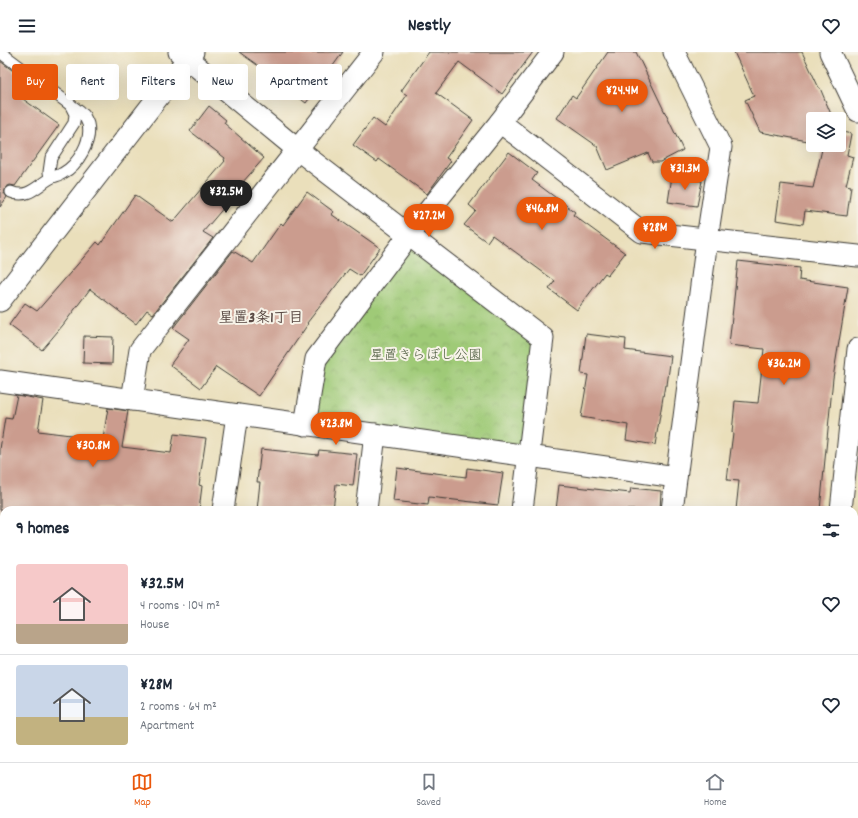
<!DOCTYPE html>
<meta charset="utf-8">
<style>
body{margin:0;font-family:Dekko,"Klee One",sans-serif;background:#f2f2f3;color:#1f2937;height:100vh;display:flex;flex-direction:column;font-size:15px;white-space:nowrap}
*{box-sizing:border-box;margin:0}
p{font-size:13px;color:#747a83}
.icon{flex:none;width:22px;height:22px;fill:none;stroke:currentColor;stroke-width:2;stroke-linecap:round;stroke-linejoin:round}
.map{position:relative;flex:1;overflow:hidden}
.side{position:absolute;left:0px;top:454px;width:858px;height:256px;display:flex;flex-direction:column;background:#fff;border-radius:12px 12px 0 0;box-shadow:0 4px 16px #0002}
.side>*{flex:none}
.guide{position:absolute;left:12px;top:12px;width:400px;height:36px;display:flex;gap:8px}
.fabs{position:absolute;left:806px;top:60px;display:grid;gap:8px}
.fabs a{display:grid;place-items:center;width:40px;height:40px;border-radius:4px;background:#fff;box-shadow:0 4px 16px #0002;font-size:20px}
.price{position:absolute;translate:-50% -34px;padding:0 9px;border-radius:14px;background:#ea580c;color:#fff;font-size:13px;line-height:26px;filter:drop-shadow(0 1px 2px #0008)}
.price::after{content:'';position:absolute;left:50%;top:24px;width:12px;height:9px;margin-left:-6px;background:inherit;clip-path:polygon(0 0,100% 0,50% 100%)}
.price.active{background:#222;color:#fff}
ul{padding:0;list-style:none}
li{display:flex;align-items:center;gap:12px;height:100px;padding:0 16px}
li+li{border-top:1px solid #e0e1e3}
li span{display:grid;place-items:center;flex:none;width:112px;height:80px;border-radius:4px;color:#555}
li>.icon{margin-inline-start:auto}
span .icon{width:48px;height:48px;fill:#fffc;stroke-width:1}
li b{font-size:17px}
h2{display:flex;justify-content:space-between;align-items:center;height:48px;padding:0 16px;font-size:17px}
.chip{padding:0 14px;border-radius:4px;background:#fff;box-shadow:0 4px 16px #0002;font-size:14px;line-height:36px}
.chip.active{background:#ea580c;color:#fff}
header{display:flex;justify-content:space-between;align-items:center;height:52px;padding:0 16px;background:#fff;font-size:18px;font-weight:800}
.dock{display:flex;justify-content:space-around;align-items:center;height:56px;border-top:1px solid #e0e1e3;background:#fff;font-size:11px;color:#747a83}
.dock a{display:grid;justify-items:center;gap:2px}
.dock .active{color:#ea580c}
.map>svg:first-child{display:block}
</style>
<header><svg class="icon" aria-label="menu" viewBox="0 0 24 24"><path d="M4 6h16M4 12h16M4 18h16"/></svg>Nestly<svg class="icon" aria-label="heart" viewBox="0 0 24 24"><path d="M12 20l-8-8c-3-5 5-10 8-4 3-6 11-1 8 4z"/></svg></header>
<div class="map">
<svg width="858" height="710" viewBox="0 0 858 710">
<defs>
<pattern id="park-crowns" width="20" height="18" patternUnits="userSpaceOnUse"><rect width="20" height="18" fill="#9fca77"/><path d="M2 6a3 3 0 1 1 6 0M12 15a3 3 0 1 1 6 0" fill="none" stroke="#88ad66"/></pattern>
</defs>
<rect width="100%" height="100%" fill="#f7f3e8"/>
<filter id="ink" filterUnits="userSpaceOnUse"><feTurbulence type="fractalNoise" baseFrequency=".025" numOctaves="2"/><feDisplacementMap in="SourceGraphic" scale="8" xChannelSelector="R" yChannelSelector="G"/><feConvolveMatrix kernelMatrix="1 2 1 2 8 2 1 2 1" color-interpolation-filters="sRGB"/></filter>
<filter id="wash" filterUnits="userSpaceOnUse"><feTurbulence type="fractalNoise" baseFrequency=".012" numOctaves="4" result="noise"/><feDisplacementMap in="SourceGraphic" scale="16" xChannelSelector="R" yChannelSelector="G"/><feGaussianBlur stdDeviation="0.9" result="paint"/><feColorMatrix in="noise" values="0 0 0 0 0 0 0 0 0 0 0 0 0 0 0 0 0 1.4 0 .05"/><feComposite in="paint" operator="in"/></filter>
<g filter="url(#wash)">
<rect width="100%" height="100%" fill="#eadfbb"/>
<polygon fill="url(#park-crowns)" stroke="#5e734a" points="409,183 543,286 528,404 305,373 316,307"/>
<g id="blocks">
<g fill="#cb9c8e">
<polygon points="239,0 343,0 306,51 282,33 284,32"/>
<polygon points="429,0 533,0 502,42 459,10 436,41 473,68 446,106 451,109 427,142 379,107 377,110 353,93 373,66 385,75 407,43 401,39"/>
<polygon points="608,0 636,0 683,98 660,110 652,110 648,101 607,118 597,94 557,66 572,43 576,46"/>
<polygon points="734,0 802,0 819,36 820,36 833,67 813,67 813,90 760,80 745,48 754,44"/>
<polygon points="0,9 32,33 23,47 59,73 15,134 10,133 6,135 4,141 7,145 0,155"/>
<polygon points="209,54 226,68 224,71 264,106 235,139 237,140 203,180 213,186 153,262 147,258 136,272 90,237 63,273 42,298 9,273 25,251 37,259 97,190 100,193 135,143 173,170 225,109 224,108 225,106 190,79"/>
<polygon points="839,79 851,82 847,103 853,105 846,133 851,134 847,164 805,159 803,172 776,168 781,132 813,136 823,93 839,93"/>
<polygon points="509,100 537,121 532,128 575,160 573,163 625,201 608,223 605,221 577,258 549,237 555,229 492,183 487,190 464,173 476,159 469,153"/>
<polygon points="672,124 702,129 697,154 668,150"/>
<polygon points="307,140 334,160 331,162 380,196 360,224 349,217 307,271 308,272 259,344 216,315 201,336 170,313 189,287 173,276 233,199 253,211 281,171 283,173"/>
<polygon points="738,209 800,216 799,228 848,235 833,326 820,458 736,458 739,429 727,428 733,381 732,381 735,349 758,351 764,297 729,293"/>
<polygon points="586,282 626,287 625,298 671,304 667,333 665,333 655,393 626,388 628,373 581,365 588,323 581,322"/>
<polygon points="84,284 113,285 112,312 83,311"/>
<polygon points="17,343 43,348 38,379 103,387 108,356 128,359 122,395 171,401 174,382 206,386 199,433 202,434 199,458 0,458 0,397 5,366 12,367"/>
<polygon points="261,397 318,403 319,398 357,402 353,434 336,432 333,458 257,458 260,430 257,430"/>
<polygon points="397,416 466,425 467,416 503,421 498,453 429,445 428,453 393,449"/>
<polygon points="559,433 630,441 631,436 661,439 660,458 556,458"/>
</g>
</g>
</g>
<g filter="url(#ink)">
<use href="#blocks" fill-opacity="0" stroke="#3b3934" stroke-width="1"/>
<g fill="none" stroke-linecap="round" stroke-linejoin="round">
<g stroke="#3b3934" stroke-width="13">
<g id="lane">
<path d="M 0,0 L 84,63 C 85,66 87,69 88,72 C 92,89 78,113 63,121 C 59,124 53,124 49,127 C 36,135 27,147 11,140"/>
<polyline points="50,126 49,120 51,106 74,71 75,62 70,52"/>
</g>
</g>
<g stroke="#3b3934" stroke-width="23">
<g id="street">
<polyline points="179,0 298,98 543,286 522,458"/>
<polyline points="830,0 858,59"/>
<polyline points="500,70 642,180 858,204"/>
<polyline points="0,249 193,0"/>
<polyline points="0,329 676,425"/>
<polyline points="132,348 140,298 374,0"/>
<polyline points="305,373 316,307 409,183 500,70 553,0"/>
<polyline points="223,458 237,363"/>
<polyline points="366,458 375,382"/>
<polyline points="672,458 707,187 721,95 674,0"/>
<polyline points="841,458 858,297"/>
<polyline points="854,540 858,541"/>
<polyline points="57,710 57,706"/>
<polyline points="189,710 189,706"/>
<polyline points="336,710 337,706"/>
<polyline points="489,710 490,706"/>
<polyline points="637,710 638,706"/>
<polyline points="788,710 789,706"/>
</g>
</g>
<use href="#lane" stroke="#fff" stroke-width="11"/>
<use href="#street" stroke="#fff" stroke-width="21"/>
</g>
</g>
<g text-anchor="middle" dominant-baseline="central" stroke-width="4" stroke-linejoin="round" paint-order="stroke">
<g font-size="14" fill="#4a593c" stroke="#f7f3e8">
<text x="426" y="304">星置きらぼし公園</text>
</g>
<g font-size="15" font-weight="bold" fill="#594944" stroke="#f7f3e8">
<text x="261" y="267">星置3条1丁目</text>
</g>
</g>
</svg>
<div class="fabs">
<a><svg class="icon" aria-label="layers" viewBox="0 0 24 24"><path d="M12 4l9 5-9 5-9-5zM3 14l9 5 9-5"/></svg></a>
</div>
<b class="price" style="left:622px;top:61px">¥24.4M</b>
<b class="price" style="left:685px;top:139px">¥31.3M</b>
<b class="price active" style="left:226px;top:162px">¥32.5M</b>
<b class="price" style="left:542px;top:179px">¥46.8M</b>
<b class="price" style="left:429px;top:186px">¥27.2M</b>
<b class="price" style="left:655px;top:198px">¥28M</b>
<b class="price" style="left:784px;top:334px">¥36.2M</b>
<b class="price" style="left:336px;top:394px">¥23.8M</b>
<b class="price" style="left:93px;top:416px">¥30.8M</b>
<div class="guide">
<a class="chip active">Buy</a>
<a class="chip">Rent</a>
<a class="chip">Filters</a>
<a class="chip">New</a>
<a class="chip">Apartment</a>
</div>
<section class="side">
<h2>9 homes<svg class="icon" aria-label="filters" viewBox="0 0 24 24"><path d="M4 7h16M4 17h16"/><circle cx="9" cy="7" r="2"/><circle cx="15" cy="17" r="2"/></svg></h2>
<ul>
<li><span style="background:linear-gradient(#f6c9c9 75%,#b9a48a 0)"><svg class="icon" aria-label="home" viewBox="0 0 24 24"><path d="M3 11l9-7 9 7M6 9v11h12V9"/></svg></span><div><b>¥32.5M</b><p>4 rooms · 104 m²</p><p>House</p></div><svg class="icon" aria-label="heart" viewBox="0 0 24 24"><path d="M12 20l-8-8c-3-5 5-10 8-4 3-6 11-1 8 4z"/></svg></li>
<li><span style="background:linear-gradient(#c9d6e8 65%,#c2b280 0)"><svg class="icon" aria-label="home" viewBox="0 0 24 24"><path d="M3 11l9-7 9 7M6 9v11h12V9"/></svg></span><div><b>¥28M</b><p>2 rooms · 64 m²</p><p>Apartment</p></div><svg class="icon" aria-label="heart" viewBox="0 0 24 24"><path d="M12 20l-8-8c-3-5 5-10 8-4 3-6 11-1 8 4z"/></svg></li>
</ul>
</section>
</div>
<nav class="dock">
<a class="active"><svg class="icon" aria-label="map" viewBox="0 0 24 24"><path d="M3 6l6-2 6 2 6-2v14l-6 2-6-2-6 2zM9 4v14M15 6v14"/></svg>Map</a>
<a><svg class="icon" aria-label="saved" viewBox="0 0 24 24"><path d="M7 4h10v16l-5-4-5 4z"/></svg>Saved</a>
<a><svg class="icon" aria-label="home" viewBox="0 0 24 24"><path d="M3 11l9-7 9 7M6 9v11h12V9"/></svg>Home</a>
</nav>
